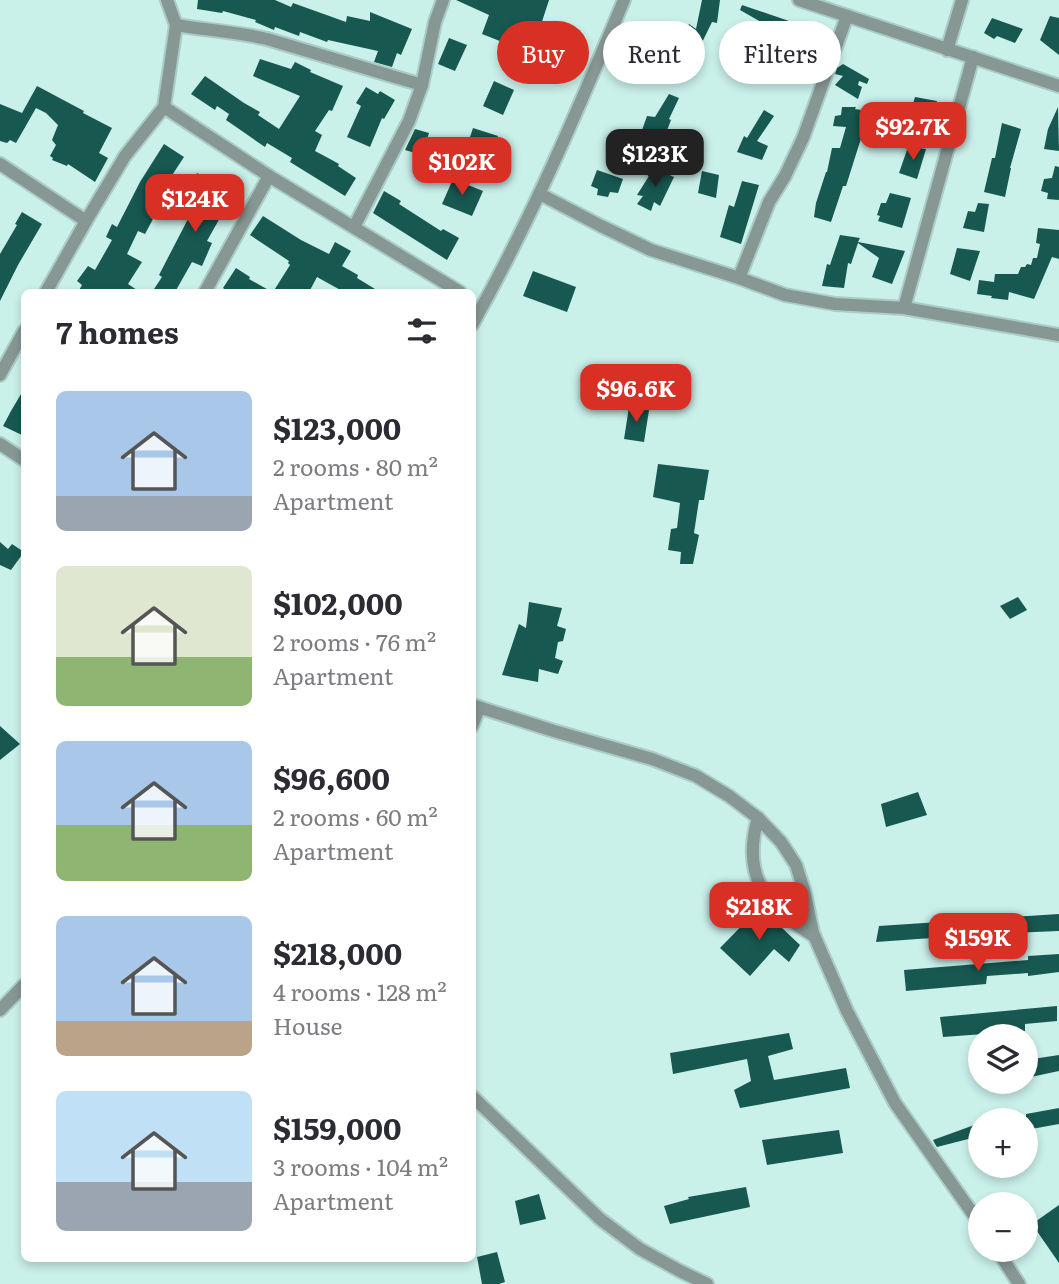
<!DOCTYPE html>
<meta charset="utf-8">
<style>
body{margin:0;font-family:Literata,serif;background:#f7f7f7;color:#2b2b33;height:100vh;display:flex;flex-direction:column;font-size:26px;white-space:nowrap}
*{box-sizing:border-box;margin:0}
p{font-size:23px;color:#7c7c81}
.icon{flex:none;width:38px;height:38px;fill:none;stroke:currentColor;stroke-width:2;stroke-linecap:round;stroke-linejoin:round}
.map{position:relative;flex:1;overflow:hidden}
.sheet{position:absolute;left:21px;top:289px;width:455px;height:973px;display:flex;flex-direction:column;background:#fff;border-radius:10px;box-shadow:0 4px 10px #0003}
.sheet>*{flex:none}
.guide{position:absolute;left:497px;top:21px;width:457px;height:63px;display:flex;gap:14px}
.fabs{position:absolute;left:968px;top:1024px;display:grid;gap:14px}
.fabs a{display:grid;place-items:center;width:70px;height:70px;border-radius:50%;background:#fff;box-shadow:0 4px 10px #0003;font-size:35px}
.price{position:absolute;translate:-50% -60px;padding:0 16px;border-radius:14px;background:#d93025;color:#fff;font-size:23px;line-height:46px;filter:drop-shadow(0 2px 4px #0008)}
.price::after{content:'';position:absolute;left:50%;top:42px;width:21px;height:16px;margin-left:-10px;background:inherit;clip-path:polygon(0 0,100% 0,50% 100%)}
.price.selected{background:#222;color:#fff}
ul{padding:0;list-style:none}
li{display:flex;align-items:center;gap:21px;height:175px;padding:0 35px}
li span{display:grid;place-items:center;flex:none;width:196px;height:140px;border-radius:10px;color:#555}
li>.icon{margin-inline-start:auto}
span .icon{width:84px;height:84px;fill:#fffc;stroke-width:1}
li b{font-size:30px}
h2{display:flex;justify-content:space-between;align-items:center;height:84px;padding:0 35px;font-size:30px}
.pill{padding:0 24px;border-radius:32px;background:#fff;box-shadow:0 4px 10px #0003;font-size:24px;line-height:63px}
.pill.selected{background:#d93025;color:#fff}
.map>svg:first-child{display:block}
</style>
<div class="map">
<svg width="1059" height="1284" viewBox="0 0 1059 1284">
<rect width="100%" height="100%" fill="#caf0ea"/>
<g fill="#175851">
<polygon points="198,0 275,0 291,7 293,3 346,22 347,16 370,21 370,12 412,29 401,55 397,53 392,67 374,62 378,51 328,40 327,42 300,32 299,36 275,27 274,30 255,22 256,20 223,11 222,13 197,9"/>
<polygon points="456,0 549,0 536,40 515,33 510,45 482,34 489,15"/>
<polygon points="702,0 720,0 717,23 712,22 692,63 679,51 685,38 681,36 689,24 696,29"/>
<polygon points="742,5 789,21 778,49 776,49 760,84 740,77 759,41 756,39 761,22 740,10"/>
<polygon points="1050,16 1059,18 1059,55 1040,40"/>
<polygon points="992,18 1023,29 1015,43 997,36 994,39 984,33"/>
<polygon points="449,38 467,45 455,71 438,64"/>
<polygon points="260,59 291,69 295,62 311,70 310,72 343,86 332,111 329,110 315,131 322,135 315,151 330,159 339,164 338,166 356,178 345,196 290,162 292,158 267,143 265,147 226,120 229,114 217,106 215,110 191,94 205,76 244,103 260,112 258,115 279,129 300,96 253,76"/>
<polygon points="843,64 869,79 867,84 859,81 858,85 862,87 858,99 835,85 843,76 835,74 837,68"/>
<polygon points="494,81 514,90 503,115 483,106"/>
<polygon points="37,86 84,111 83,113 112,128 99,153 108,158 95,182 68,164 67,166 52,160 53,158 50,156 56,145 52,140 58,125 46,113 36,108 16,143 10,140 7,143 0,141 0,104 22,113"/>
<polygon points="366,87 378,94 380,91 395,100 384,119 382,118 370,147 347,137 361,106 356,103"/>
<polygon points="669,94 679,98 669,119 671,120 658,154 631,144 637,132 641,133 647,116 655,117"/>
<polygon points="915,97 937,101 931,130 903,123 906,110 912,107"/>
<polygon points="842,107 856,107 855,109 875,112 873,130 864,129 846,186 843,186 831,222 814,217 816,203 826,172 827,172 832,148 840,148 846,127 833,126 835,116 841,115"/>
<polygon points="1058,107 1059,151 1044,149 1048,129"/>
<polygon points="764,110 774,116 757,141 768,146 762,160 737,152 744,136 747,138"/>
<polygon points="1002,123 1021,129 1010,168 1011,168 1005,197 984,192 992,158 995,158"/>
<polygon points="473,128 498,136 494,148 496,149 490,166 463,158"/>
<polygon points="415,129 429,133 422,155 405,150"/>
<polygon points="164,144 184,157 159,195 161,196 150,217 153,219 145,234 138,231 127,254 142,262 128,284 140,292 78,292 82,285 77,281 88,266 95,270 112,240 106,237 112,224 117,227 140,182"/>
<polygon points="908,147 926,149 917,179 899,173"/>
<polygon points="1055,166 1059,167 1059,200 1047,199 1048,193 1041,191 1044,179 1052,178"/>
<polygon points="654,168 674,177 660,206 654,202 651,211 637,204 643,196 637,195"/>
<polygon points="597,170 623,179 618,193 610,192 608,197 597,195 598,189 591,186"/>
<polygon points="702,171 719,175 716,198 698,193"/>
<polygon points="197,173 235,192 228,207 226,207 207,241 212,243 202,266 192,262 175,292 152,292 162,277 159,275 188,219 191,221 205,196 189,188"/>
<polygon points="453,179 483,191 472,216 442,204"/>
<polygon points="742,181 759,185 741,244 720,237 729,205 734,207"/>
<polygon points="384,191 401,201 399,204 441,231 443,229 459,238 447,260 373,213"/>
<polygon points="890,193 911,198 902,228 878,221 880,216 877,215 881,203 886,203"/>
<polygon points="978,203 989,204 984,232 963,228 968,211 975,212"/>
<polygon points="22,212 42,224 18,265 0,301 0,254 17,225 15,224"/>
<polygon points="263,216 301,240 329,254 335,242 351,251 342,266 358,275 357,278 380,292 344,292 317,277 309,292 273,292 290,265 288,263 289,261 250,235"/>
<polygon points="1038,228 1059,230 1059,259 1052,257 1034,299 1009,292 1008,300 991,298 992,296 977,294 979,280 994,282 995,274 1018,274 1021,267 1025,267 1027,264 1031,265 1033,258 1037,258 1040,244 1036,243"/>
<polygon points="840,235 860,238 858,242 905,251 892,284 872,277 879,258 858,243 851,264 848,263 844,288 822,286 827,264 830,265"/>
<polygon points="957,248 980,251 970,281 950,274"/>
<polygon points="236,268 250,277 249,279 272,292 229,292 223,288"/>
<polygon points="533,271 576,287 567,312 523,296"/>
<polygon points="24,389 24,436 3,426 11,411"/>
<polygon points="629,407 649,410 644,442 624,439"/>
<polygon points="658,464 709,470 704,500 699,500 694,533 699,535 693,564 680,564 681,552 668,550 671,529 677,528 680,503 653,497"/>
<polygon points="0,542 8,549 12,544 24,552 11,570 0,565"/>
<polygon points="1018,597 1027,610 1010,619 1000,606"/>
<polygon points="529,602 562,608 557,626 566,629 563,641 558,642 555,658 563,661 558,674 539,669 538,682 502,675 519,624 526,628"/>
<polygon points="0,726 20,744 0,760"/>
<polygon points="918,792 927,815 886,827 881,804"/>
<polygon points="760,907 800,945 789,962 774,949 750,976 720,948"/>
<polygon points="1059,914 1059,931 987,934 876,942 879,926"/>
<polygon points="1059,954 1059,972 1028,976 1028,973 987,976 986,984 906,991 904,970 1028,960 1028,956"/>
<polygon points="1057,1006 1057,1021 1025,1024 1025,1031 943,1037 940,1017"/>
<polygon points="789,1033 793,1049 768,1056 774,1080 846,1068 850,1088 740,1108 734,1090 751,1081 747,1059 673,1074 670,1053"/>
<polygon points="1059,1055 1059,1071 1026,1078 1026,1060"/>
<polygon points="1059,1108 1059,1124 1026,1130 1026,1114"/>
<polygon points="977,1124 980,1136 937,1147 935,1144 933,1140"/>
<polygon points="839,1130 843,1153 767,1165 762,1140"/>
<polygon points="746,1187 750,1207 670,1224 664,1206 689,1199 688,1197"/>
<polygon points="539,1194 546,1219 520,1225 515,1201"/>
<polygon points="1059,1205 1059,1263 1032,1224"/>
<polygon points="497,1252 505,1282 499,1284 482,1284 477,1257"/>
</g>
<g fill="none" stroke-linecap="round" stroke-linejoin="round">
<g stroke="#aaccc7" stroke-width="16">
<g id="street">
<polyline points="799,0 1059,86"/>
<path d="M 176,25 C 206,30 237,32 267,39 L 422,85"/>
<polyline points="947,50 962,0"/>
<polyline points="164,107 269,176 460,292"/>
<polyline points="0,164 86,221"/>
<polyline points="540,194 601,226 651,250 739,278 785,295 835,304 904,308 1059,335"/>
<polyline points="354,227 409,121 422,85 435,22 443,0"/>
<polyline points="739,278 769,202 785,176 803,138 847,16"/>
<polyline points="46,292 86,221 125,156 164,107 176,25 167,0"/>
<polyline points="205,292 269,176"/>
<polyline points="904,308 973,57"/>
<path d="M 472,325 C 531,220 578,110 624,0"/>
<polyline points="0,375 24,331"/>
<polyline points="0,444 24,460"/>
<polyline points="472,705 554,731 652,759 696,776 729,796 758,818 781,842 796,865 804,890 813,933 847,1011 895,1103 980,1224"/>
<polyline points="472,726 479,708"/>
<path d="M 758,818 C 741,876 766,907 814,936"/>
<polyline points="0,1010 24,985"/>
<polyline points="472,1096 600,1219 640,1249 680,1271 707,1284"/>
<polyline points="997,1250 1019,1284"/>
</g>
</g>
<use href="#street" stroke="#879794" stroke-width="12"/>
</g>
</svg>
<div class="fabs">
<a><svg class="icon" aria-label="layers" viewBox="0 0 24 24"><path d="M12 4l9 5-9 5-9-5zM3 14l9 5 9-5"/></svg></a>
<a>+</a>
<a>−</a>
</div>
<b class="price" style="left:913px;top:162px">$92.7K</b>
<b class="price selected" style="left:655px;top:189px">$123K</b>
<b class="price" style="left:462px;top:197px">$102K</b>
<b class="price" style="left:195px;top:234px">$124K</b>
<b class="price" style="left:636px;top:424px">$96.6K</b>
<b class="price" style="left:759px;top:942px">$218K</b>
<b class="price" style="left:978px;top:973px">$159K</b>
<div class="guide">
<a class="pill selected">Buy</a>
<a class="pill">Rent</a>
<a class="pill">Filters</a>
</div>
<section class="sheet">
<h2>7 homes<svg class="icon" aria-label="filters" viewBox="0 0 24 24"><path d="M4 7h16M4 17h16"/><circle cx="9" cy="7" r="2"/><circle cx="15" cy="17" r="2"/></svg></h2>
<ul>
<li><span style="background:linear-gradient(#a9c7e8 75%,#9aa5b1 0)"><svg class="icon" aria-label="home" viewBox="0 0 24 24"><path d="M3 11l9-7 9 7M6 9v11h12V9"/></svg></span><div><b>$123,000</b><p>2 rooms · 80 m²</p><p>Apartment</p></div></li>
<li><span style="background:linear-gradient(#dfe7d0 65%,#8fb573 0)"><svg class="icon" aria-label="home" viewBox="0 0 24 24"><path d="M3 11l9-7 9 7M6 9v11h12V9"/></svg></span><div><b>$102,000</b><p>2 rooms · 76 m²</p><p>Apartment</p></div></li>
<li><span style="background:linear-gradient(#a9c7e8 60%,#8fb573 0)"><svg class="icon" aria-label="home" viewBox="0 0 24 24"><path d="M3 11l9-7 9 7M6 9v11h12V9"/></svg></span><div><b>$96,600</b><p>2 rooms · 60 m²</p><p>Apartment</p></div></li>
<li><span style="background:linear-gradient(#a9c7e8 75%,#b9a48a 0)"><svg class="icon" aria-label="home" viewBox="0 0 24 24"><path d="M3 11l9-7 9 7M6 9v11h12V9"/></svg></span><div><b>$218,000</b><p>4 rooms · 128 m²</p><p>House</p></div></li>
<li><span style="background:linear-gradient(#bfe0f5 65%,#9aa5b1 0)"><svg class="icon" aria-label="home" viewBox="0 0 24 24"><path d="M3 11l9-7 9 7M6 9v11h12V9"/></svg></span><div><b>$159,000</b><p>3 rooms · 104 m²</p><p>Apartment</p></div></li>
</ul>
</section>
</div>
